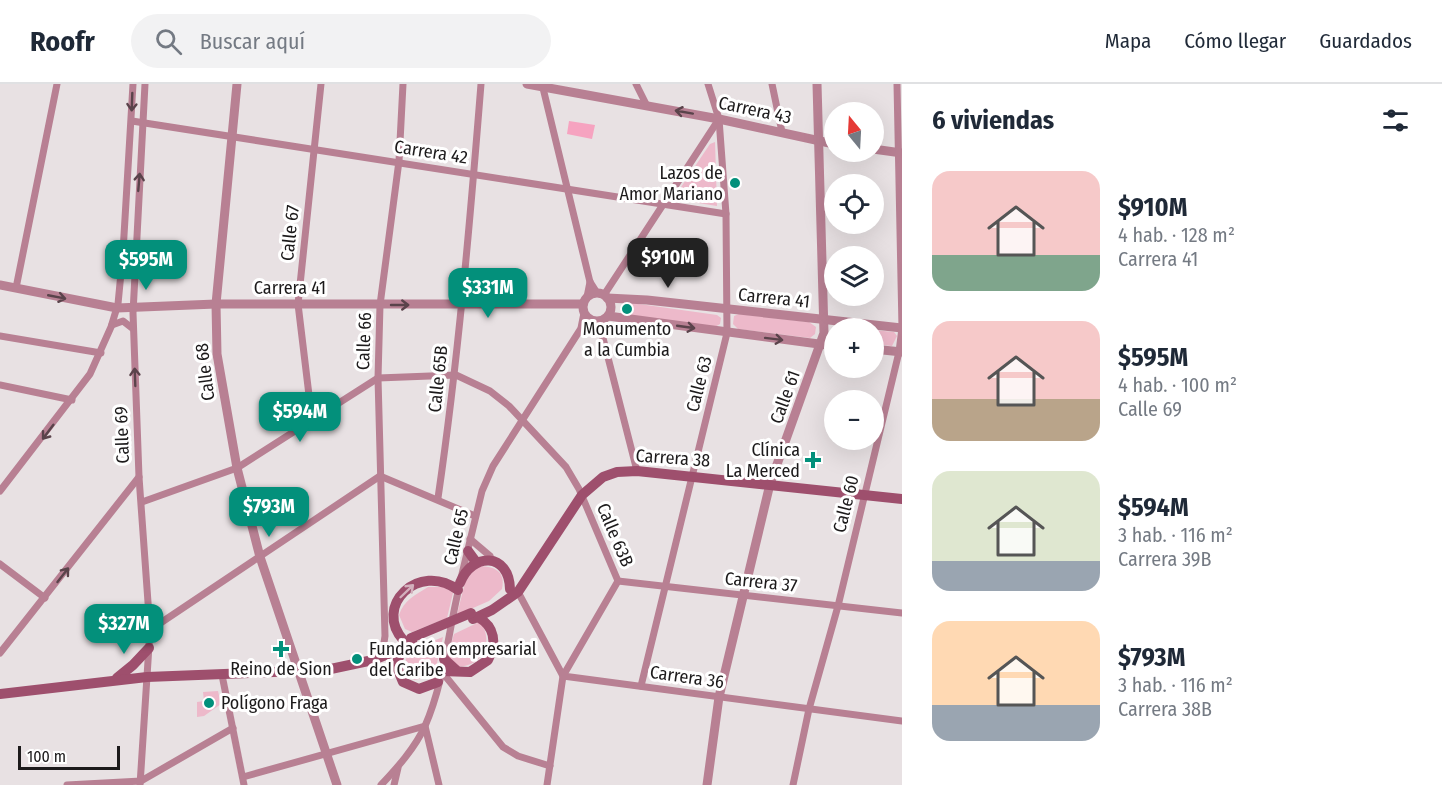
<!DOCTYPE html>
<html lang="es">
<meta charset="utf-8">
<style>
body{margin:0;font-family:"Fira Sans Condensed",sans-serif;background:#f2f2f3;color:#1f2937;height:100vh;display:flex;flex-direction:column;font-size:22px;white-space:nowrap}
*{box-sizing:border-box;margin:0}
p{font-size:20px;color:#747a83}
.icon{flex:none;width:33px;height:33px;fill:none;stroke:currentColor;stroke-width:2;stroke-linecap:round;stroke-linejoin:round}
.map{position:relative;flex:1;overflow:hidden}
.details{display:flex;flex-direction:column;background:#fff;width:540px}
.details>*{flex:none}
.needle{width:39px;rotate:342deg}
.fabs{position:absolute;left:824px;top:18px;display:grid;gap:12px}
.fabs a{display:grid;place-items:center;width:60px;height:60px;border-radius:50%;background:#fff;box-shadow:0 6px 24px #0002;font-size:30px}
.scale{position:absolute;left:18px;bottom:15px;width:102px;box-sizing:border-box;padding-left:6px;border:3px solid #1c1a1b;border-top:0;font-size:16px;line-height:21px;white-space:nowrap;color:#1c1a1b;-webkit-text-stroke:4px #fff;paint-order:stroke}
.price{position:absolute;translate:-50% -51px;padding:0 14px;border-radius:12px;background:#03907b;color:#fff;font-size:20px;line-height:39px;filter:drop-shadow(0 2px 3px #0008)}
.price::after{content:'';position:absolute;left:50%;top:36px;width:18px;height:14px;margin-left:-9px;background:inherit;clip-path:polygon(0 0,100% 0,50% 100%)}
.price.active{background:#222;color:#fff}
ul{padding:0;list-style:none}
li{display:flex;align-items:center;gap:18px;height:150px;padding:0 30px}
li span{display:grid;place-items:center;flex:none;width:168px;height:120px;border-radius:18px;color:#555}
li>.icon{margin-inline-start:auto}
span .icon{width:72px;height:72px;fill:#fffc;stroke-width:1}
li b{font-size:26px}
h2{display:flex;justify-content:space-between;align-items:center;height:72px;padding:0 30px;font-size:26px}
header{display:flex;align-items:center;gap:36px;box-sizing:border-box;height:84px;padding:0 30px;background:#fff;border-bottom:2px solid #e0e1e3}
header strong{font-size:28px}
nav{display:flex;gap:33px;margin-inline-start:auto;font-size:21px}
.search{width:420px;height:54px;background:#f2f2f3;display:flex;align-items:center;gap:15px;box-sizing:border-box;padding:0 21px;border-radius:33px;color:#747a83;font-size:22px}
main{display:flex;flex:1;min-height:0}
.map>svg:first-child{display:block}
</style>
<header>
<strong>Roofr</strong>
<div class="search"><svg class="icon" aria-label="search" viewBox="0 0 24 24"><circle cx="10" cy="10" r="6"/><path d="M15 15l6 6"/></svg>Buscar aquí</div>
<nav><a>Mapa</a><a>Cómo llegar</a><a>Guardados</a></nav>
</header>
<main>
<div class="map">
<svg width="902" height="701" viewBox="0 0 902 701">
<rect width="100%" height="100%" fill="#e8e1e3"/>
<g fill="#edb9ca">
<polygon points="715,58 717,122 673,115 710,60"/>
<polygon points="632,219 717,231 721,234 720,240 715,243 625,231 623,221"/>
<polygon points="739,230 809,238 816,243 815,250 810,254 738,245 733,240 734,232"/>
<polygon points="873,246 894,248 897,252 892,262 873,260"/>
<path d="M 477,482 C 493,482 506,486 502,505 L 489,517 L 457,531 L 465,498 Z"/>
<path d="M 428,503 L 444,503 L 453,509 L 447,534 L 412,548 L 405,545 L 399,531 C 404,516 415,511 428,503 Z"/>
<path d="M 477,539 L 481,539 C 495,560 480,586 454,582 L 448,571 L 454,550 Z"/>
<polygon points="443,553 434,592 414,596 404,583 408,567"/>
<polygon points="218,607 221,620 204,632 197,633 197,618 204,617 203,608"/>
</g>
<polygon fill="#f6a3c0" points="569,37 595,41 592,55 567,50"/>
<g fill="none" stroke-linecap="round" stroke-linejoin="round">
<g stroke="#b88093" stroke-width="7">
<polyline points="542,0 590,198 597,209"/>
<polyline points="636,0 647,22"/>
<polyline points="772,0 782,48"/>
<polyline points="132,37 726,130"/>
<polyline points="16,204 57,0"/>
<polyline points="604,211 719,35"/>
<polyline points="587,213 590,198"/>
<polyline points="595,237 602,250 637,387"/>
<polyline points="112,241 123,237 132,244"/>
<polyline points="581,244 584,229"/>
<polyline points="0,252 101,269"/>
<polyline points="0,301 72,316"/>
<polyline points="312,336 298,220 321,0"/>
<polyline points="0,407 90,290 111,243 118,220 123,168 133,0"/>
<path d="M 438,414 C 458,277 470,138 481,0"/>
<polyline points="142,418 237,384 378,294 456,291 490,307 509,322 566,383 579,405 618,497 563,592 547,701"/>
<polyline points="470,455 490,472"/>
<polyline points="0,480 45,514"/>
<polyline points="462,490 482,407 493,382 580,246 591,236"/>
<polyline points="618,497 902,529"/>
<polyline points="518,508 563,592 902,637"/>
<polyline points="150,546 380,392 475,432"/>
<polyline points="383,565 385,552 378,294 380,221 399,77 403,0"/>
<polyline points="0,569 139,393"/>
<polyline points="442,588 503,663 518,672 550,682"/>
<polyline points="222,591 244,701"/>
<polyline points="641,602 727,249 726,130 719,35 708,0"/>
<polyline points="243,693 425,642 439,701"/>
<polyline points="67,701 141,697 233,644"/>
<polyline points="140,701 150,546 139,393 133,229 145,0"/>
<path d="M 381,701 C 397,684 415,664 425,642 C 444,599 448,549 459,504"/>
<polyline points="394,701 398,684"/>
<polyline points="793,701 809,625 838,522 899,268 902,244 897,0"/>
</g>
<g stroke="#b88093" stroke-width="9">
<polyline points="237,0 216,220 217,270 237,384 260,473 337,701"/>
<polyline points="527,0 719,35 834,60"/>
<polyline points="873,65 902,69"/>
<polyline points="0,201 117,224 216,220 583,220"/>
<circle cx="597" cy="223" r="14"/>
<polyline points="607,214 647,216 902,244"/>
<polyline points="608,232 834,262"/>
<polyline points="873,265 902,268"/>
<polyline points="707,701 719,613 770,400 824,249 817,0"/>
</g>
<g stroke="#9e4f6d" stroke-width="10">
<polyline points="468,467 476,478"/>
<path d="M 460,499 C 472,468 509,468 510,505"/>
<polyline points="473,535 492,526 518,508 582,411 603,393 617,388 637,387 902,415"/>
<path d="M 404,557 C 372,522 419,477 458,506"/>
<polyline points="402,565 396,581 403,598 419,605 438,598"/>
<polyline points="444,575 456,586"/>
<path d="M 442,587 L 470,588 L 488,576 C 497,559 495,543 478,533"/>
<polyline points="117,594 133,581 149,564"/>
<polyline points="0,610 147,593 326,586 373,576 413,560"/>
</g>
<polyline stroke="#9e4f6d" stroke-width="10" points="411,554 471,529"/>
</g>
<defs><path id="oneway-shaft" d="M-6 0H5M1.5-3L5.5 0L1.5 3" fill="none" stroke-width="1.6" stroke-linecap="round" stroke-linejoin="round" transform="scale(1.5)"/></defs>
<g stroke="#5a434b">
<use href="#oneway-shaft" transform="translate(132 18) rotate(92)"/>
<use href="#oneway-shaft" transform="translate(684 28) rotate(-170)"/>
<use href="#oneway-shaft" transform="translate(139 98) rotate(-85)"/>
<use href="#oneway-shaft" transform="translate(57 213) rotate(11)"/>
<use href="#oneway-shaft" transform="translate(400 221)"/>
<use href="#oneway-shaft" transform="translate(686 243) rotate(8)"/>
<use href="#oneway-shaft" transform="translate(774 255) rotate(7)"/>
<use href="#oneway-shaft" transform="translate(135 293) rotate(-92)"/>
<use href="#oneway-shaft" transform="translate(48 348) rotate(127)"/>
<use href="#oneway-shaft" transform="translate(63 491) rotate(-52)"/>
</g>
<use stroke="#d3b0bd" href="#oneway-shaft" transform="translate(407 507) rotate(-44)"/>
<g fill="#03907b" stroke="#fff" stroke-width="2">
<circle cx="735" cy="99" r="6"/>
<circle cx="627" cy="225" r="6"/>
<path d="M810 367h6v6h6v6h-6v6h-6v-6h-6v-6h6z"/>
<path d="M278 556h6v6h6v6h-6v6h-6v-6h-6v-6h6z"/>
<circle cx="357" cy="575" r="6"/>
<circle cx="209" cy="619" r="6"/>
</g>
<g text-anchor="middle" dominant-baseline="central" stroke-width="6" stroke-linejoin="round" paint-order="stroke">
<g font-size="18" fill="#1c1a1b" stroke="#fff">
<text transform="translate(755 26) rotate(12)">Carrera 43</text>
<text transform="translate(431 68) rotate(9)">Carrera 42</text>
<text transform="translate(290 149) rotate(-84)">Calle 67</text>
<text x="290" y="204">Carrera 41</text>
<text transform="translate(774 214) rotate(6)">Carrera 41</text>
<text transform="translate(364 257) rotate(-88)">Calle 66</text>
<text transform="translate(205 288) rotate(-97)">Calle 68</text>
<text transform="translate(438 295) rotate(-84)">Calle 65B</text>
<text transform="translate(699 300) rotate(-76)">Calle 63</text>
<text transform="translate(785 313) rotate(-70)">Calle 61</text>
<text transform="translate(122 351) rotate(-92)">Calle 69</text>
<text transform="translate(673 374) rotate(4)">Carrera 38</text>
<text transform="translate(846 420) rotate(-76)">Calle 60</text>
<text transform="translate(615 451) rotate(67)">Calle 63B</text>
<text transform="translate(456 453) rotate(-77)">Calle 65</text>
<text transform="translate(761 498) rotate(6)">Carrera 37</text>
<text transform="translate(687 593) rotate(8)">Carrera 36</text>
</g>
<g font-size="18" fill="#1c1a1b" stroke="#fff" text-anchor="end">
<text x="723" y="89">Lazos de<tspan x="723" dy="21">Amor Mariano</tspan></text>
<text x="627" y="245" text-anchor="middle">Monumento<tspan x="627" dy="21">a la Cumbia</tspan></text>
<text x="800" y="366">Clínica<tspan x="800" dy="21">La Merced</tspan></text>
<text x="369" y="565" text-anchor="start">Fundación empresarial<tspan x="369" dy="21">del Caribe</tspan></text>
<text x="281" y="585" text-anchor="middle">Reino de Sion</text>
<text x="221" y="619" text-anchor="start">Polígono Fraga</text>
</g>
</g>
</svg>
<div class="fabs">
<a><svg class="needle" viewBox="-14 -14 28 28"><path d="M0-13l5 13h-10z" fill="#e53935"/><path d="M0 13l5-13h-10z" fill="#747a83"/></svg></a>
<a><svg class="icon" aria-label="locate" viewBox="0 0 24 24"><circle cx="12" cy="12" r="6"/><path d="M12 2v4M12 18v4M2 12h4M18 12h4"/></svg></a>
<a><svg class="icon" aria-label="layers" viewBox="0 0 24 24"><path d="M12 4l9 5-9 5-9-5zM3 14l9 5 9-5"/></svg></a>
<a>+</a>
<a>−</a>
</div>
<div class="scale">100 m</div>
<b class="price active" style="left:668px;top:205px">$910M</b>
<b class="price" style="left:146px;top:207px">$595M</b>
<b class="price" style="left:488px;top:235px">$331M</b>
<b class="price" style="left:300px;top:359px">$594M</b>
<b class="price" style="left:269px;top:454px">$793M</b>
<b class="price" style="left:124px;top:571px">$327M</b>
</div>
<section class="details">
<h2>6 viviendas<svg class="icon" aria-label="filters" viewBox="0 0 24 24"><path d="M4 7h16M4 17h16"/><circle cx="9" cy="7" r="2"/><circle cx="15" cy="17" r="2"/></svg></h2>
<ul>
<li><span style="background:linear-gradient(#f6c9c9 70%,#7fa58c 0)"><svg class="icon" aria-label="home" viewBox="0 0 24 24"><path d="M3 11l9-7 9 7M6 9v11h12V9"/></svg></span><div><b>$910M</b><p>4 hab. · 128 m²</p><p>Carrera 41</p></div></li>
<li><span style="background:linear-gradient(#f6c9c9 65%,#b9a48a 0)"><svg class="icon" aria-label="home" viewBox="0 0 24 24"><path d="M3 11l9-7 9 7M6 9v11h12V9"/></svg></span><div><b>$595M</b><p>4 hab. · 100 m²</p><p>Calle 69</p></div></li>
<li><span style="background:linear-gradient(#dfe7d0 75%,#9aa5b1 0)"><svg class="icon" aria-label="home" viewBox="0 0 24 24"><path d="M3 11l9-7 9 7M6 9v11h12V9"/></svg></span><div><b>$594M</b><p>3 hab. · 116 m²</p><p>Carrera 39B</p></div></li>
<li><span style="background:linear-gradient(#ffd9b3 70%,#9aa5b1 0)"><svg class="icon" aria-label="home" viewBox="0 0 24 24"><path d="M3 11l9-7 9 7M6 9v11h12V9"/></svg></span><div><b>$793M</b><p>3 hab. · 116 m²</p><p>Carrera 38B</p></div></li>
</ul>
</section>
</main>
